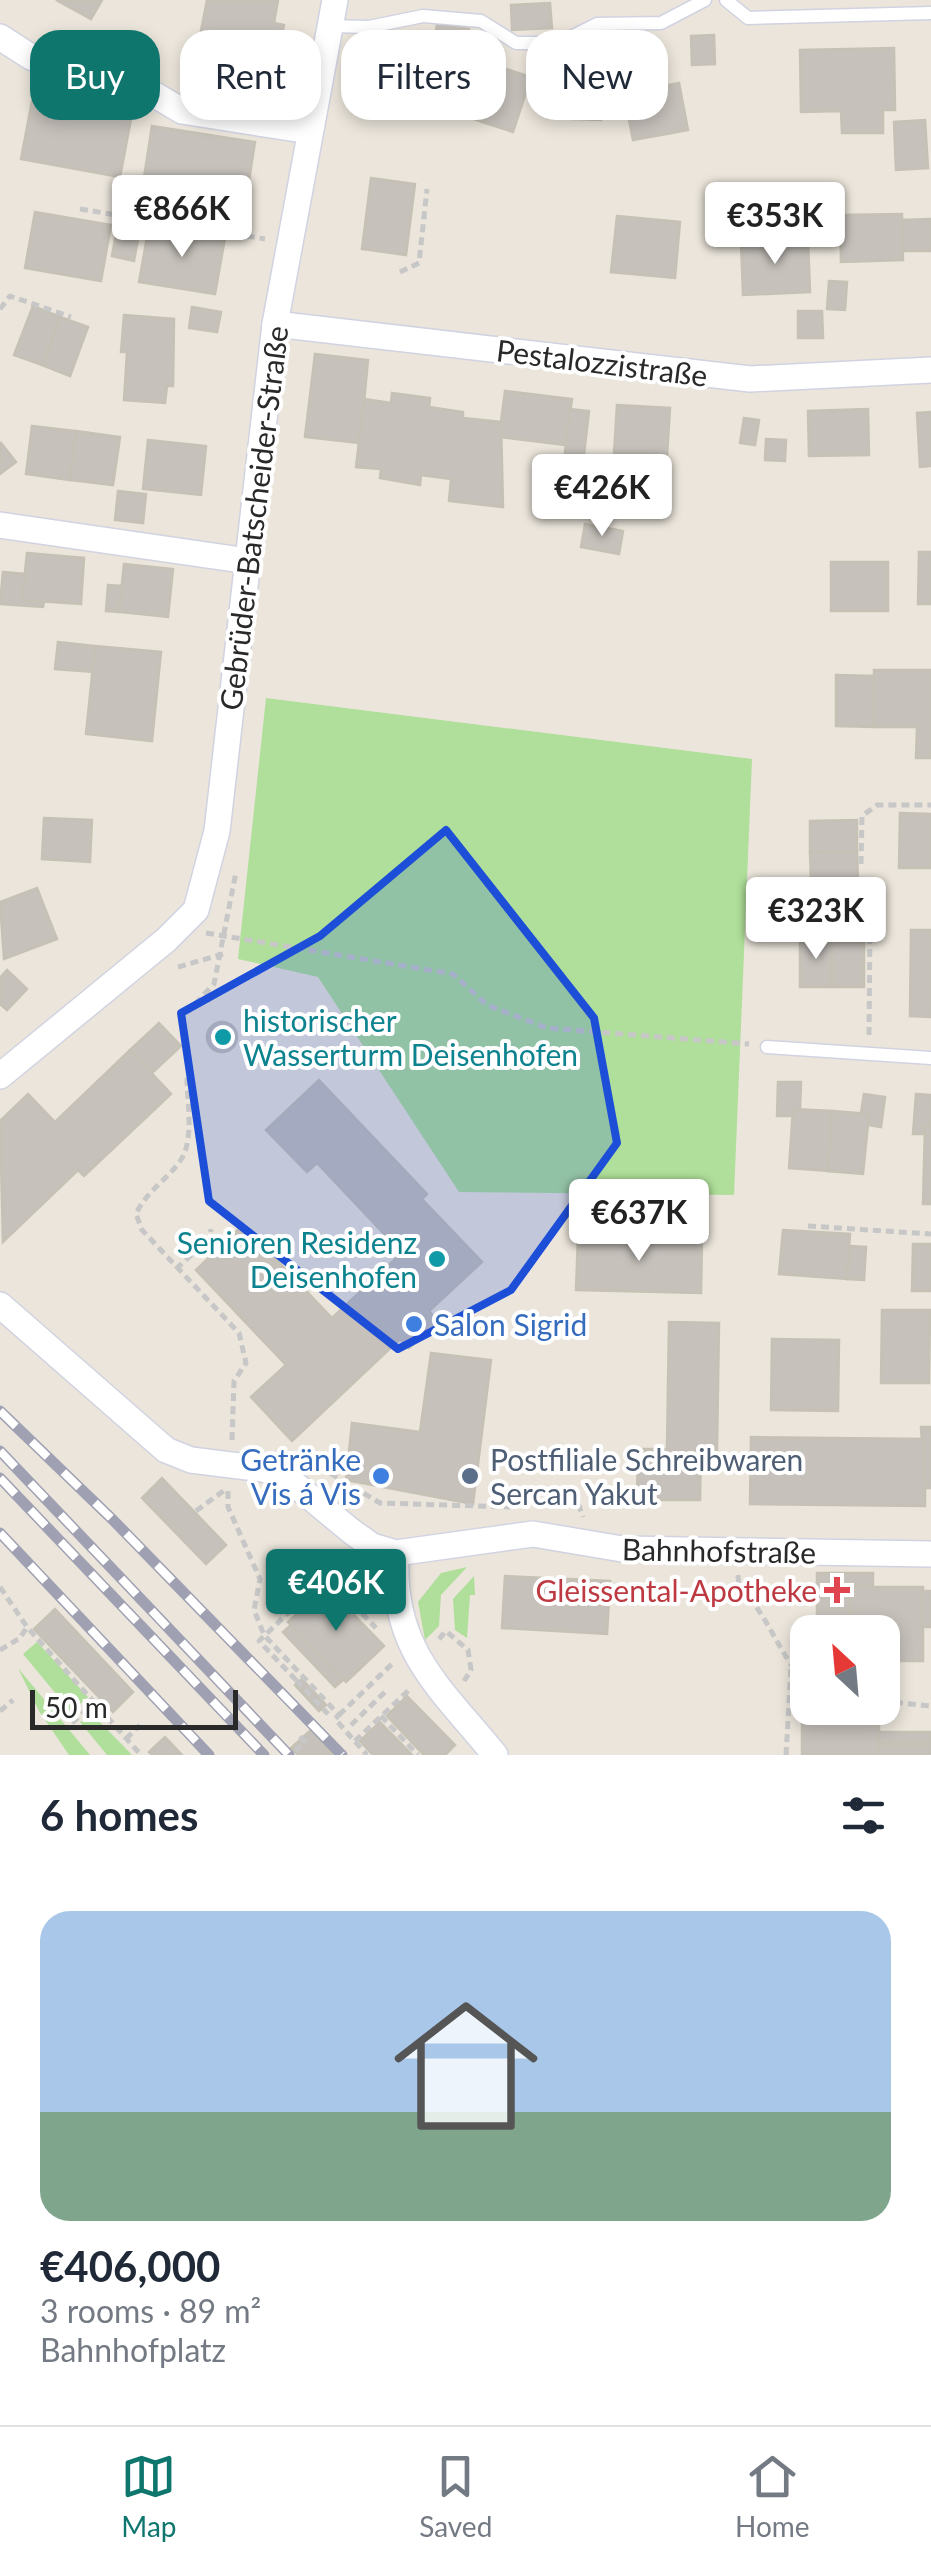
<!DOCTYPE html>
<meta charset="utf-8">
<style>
body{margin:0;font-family:Lato,sans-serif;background:#f2f2f3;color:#1f2937;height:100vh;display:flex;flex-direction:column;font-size:38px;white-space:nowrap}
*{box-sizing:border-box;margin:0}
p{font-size:32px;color:#747a83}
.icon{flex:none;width:55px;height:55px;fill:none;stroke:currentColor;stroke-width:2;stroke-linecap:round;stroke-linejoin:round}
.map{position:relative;height:1755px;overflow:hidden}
.details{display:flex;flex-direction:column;background:#fff;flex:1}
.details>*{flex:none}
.guide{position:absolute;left:30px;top:30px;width:872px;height:90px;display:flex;gap:20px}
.needle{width:65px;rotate:334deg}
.fabs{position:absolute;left:790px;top:1615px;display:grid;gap:20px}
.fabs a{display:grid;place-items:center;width:110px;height:110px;border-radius:20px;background:#fff;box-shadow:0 5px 15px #0003;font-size:50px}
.scale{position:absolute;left:30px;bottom:25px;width:208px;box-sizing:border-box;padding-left:10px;border:5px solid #292929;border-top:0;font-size:28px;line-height:35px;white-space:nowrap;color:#292929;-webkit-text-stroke:8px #fff;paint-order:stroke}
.price{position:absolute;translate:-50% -85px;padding:0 22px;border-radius:10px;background:#fff;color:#222;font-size:32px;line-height:65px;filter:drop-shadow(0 2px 5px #0008)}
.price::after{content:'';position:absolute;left:50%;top:60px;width:30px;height:22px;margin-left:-15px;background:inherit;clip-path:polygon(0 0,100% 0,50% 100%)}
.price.selected{background:#0f766e;color:#fff}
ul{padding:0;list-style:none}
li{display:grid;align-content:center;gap:20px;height:530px;padding:0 40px}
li+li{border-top:2px solid #e0e1e3}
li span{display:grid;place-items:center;height:310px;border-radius:30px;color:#555}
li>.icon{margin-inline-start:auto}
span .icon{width:180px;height:180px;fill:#fffc;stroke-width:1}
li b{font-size:42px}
h2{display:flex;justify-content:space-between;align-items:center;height:120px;padding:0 40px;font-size:42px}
.pill{padding:0 35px;border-radius:30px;background:#fff;box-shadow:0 5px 15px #0003;font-size:35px;line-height:90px}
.pill.selected{background:#0f766e;color:#fff}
.tabs{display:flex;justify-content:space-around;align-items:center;height:140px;border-top:2px solid #e0e1e3;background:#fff;font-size:28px;color:#747a83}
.tabs a{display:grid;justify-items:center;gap:5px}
.tabs .selected{color:#0f766e}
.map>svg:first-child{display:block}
</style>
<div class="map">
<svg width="931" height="1755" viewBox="0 0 931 1755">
<rect width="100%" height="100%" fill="#ebe5db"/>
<g fill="#afdf9a">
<polygon points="266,698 752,759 734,1195 459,1192 318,977 238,959"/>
<polygon points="467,1567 441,1595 439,1626 425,1640 418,1602 441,1573"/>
<polygon points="474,1576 475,1595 470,1595 467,1638 455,1630 453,1599"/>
<polygon points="37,1642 88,1697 71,1712 23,1654"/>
<polygon points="18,1668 90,1755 69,1755 39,1711"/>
<polygon points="94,1716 132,1755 107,1755 80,1722"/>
</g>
<g fill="#c6c1bb" stroke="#c6c1b5" stroke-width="2.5">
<polygon points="56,0 102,0 91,19"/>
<polygon points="207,0 278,0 274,23 284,25 273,82 193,72"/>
<polygon points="550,3 552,28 512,30 511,5"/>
<polygon points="437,24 469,29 464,58 433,50"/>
<polygon points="600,30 629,32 627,58 599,57"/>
<polygon points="93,35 123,52 113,68 83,51"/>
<polygon points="714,35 715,64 692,65 691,36"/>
<polygon points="390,44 417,48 406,112 380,108"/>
<polygon points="417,48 443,52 433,116 406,112"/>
<polygon points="894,48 895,110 883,110 883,133 842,133 841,111 801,112 800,50"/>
<polygon points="551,55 578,56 575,119 548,118"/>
<polygon points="578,56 605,57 601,120 575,119"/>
<polygon points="468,57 500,67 482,122 450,111"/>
<polygon points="500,67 531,77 513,132 482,122"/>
<polygon points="679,83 688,130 633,140 624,94"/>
<polygon points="32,101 131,119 120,177 21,159"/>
<polygon points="925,120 928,168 896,170 894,122"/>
<polygon points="152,126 255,142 246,199 143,184"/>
<polygon points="371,178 415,184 406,255 362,249"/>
<polygon points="35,212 111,225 101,281 25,268"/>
<polygon points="902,214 903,260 841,262 840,215"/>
<polygon points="617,216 680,222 675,278 611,272"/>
<polygon points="931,219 931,251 903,251 902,220"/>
<polygon points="149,226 225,238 215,294 139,282"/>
<polygon points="116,234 138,239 134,261 112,256"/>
<polygon points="808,239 810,292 743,295 741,241"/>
<polygon points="829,281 847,282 845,310 827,309"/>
<polygon points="33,306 60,317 42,365 14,355"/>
<polygon points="192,307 221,312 217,332 189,328"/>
<polygon points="798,311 822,311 823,338 798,338"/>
<polygon points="124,315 174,319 173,386 167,386 165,403 124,400 127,352 121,352"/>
<polygon points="60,317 88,327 70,376 42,365"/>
<polygon points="315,354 368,360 360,443 305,437"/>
<polygon points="505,391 572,399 566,445 499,437"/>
<polygon points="392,393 430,398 429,407 463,412 463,418 501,422 503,507 449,501 451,479 421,475 420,485 380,478 381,469 356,467 364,399 391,403"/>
<polygon points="617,405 670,408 667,456 614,453"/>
<polygon points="570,409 589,411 578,506 559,504"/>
<polygon points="868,409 869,455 809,456 808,411"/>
<polygon points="931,412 931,466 920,467 917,413"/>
<polygon points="744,418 759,420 755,445 740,443"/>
<polygon points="32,426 76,431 70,480 26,474"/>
<polygon points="76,431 120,437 113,485 70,480"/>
<polygon points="766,439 786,440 785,461 765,460"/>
<polygon points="148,440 206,446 201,495 143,489"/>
<polygon points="1,443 16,462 0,474 0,444"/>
<polygon points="118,491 146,494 143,523 115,520"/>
<polygon points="585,524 623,531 619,554 581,547"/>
<polygon points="919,552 931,552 931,604 918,604"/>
<polygon points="27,553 84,558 81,604 22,600"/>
<rect x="831" y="562" width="57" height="49"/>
<polygon points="124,564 173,569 168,617 119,612"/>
<polygon points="3,572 25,574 22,600 44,602 43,607 0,604"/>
<polygon points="108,585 122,586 119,612 106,611"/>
<polygon points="58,642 95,646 93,672 55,669"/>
<polygon points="95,646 161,652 152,741 86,734"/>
<polygon points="874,670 931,670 931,758 916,758 917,727 874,727"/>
<polygon points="836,675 874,676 874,727 836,726"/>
<polygon points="900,813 931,814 931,868 899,868"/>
<polygon points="44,818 92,820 90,862 42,859"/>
<polygon points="857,820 857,851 810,852 810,821"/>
<polygon points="857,851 858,882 811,883 810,852"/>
<polygon points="37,888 57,939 4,959 0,902"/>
<polygon points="911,930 931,930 931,1017 910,1016"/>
<rect x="800" y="937" width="32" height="50"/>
<rect x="832" y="937" width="32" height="50"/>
<polygon points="7,970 27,989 7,1010 0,1004 0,978"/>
<circle cx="222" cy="1037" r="15"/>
<polygon points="159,1023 181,1046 152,1073 130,1050"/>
<polygon points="130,1050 171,1094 84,1176 78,1170 3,1242 0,1121 28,1094 55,1122"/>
<polygon points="319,1080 427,1194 422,1199 482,1262 429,1311 438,1321 409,1348 400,1339 292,1441 251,1397 286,1365 196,1270 243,1225 332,1318 407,1248 392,1232 387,1237 317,1163 307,1172 266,1130"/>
<polygon points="778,1082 801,1082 800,1109 793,1109 793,1116 777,1116"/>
<polygon points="864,1094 885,1097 881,1127 868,1125 869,1114 861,1113"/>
<polygon points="916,1094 931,1095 931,1126 925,1126 925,1134 913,1134"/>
<polygon points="793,1109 832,1111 828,1171 789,1168"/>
<polygon points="832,1111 869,1114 863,1174 828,1171"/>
<polygon points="925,1126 931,1126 931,1204 923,1204"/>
<rect x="578" y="1224" width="22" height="8"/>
<polygon points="783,1230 850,1234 847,1279 779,1274"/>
<polygon points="578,1236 702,1238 701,1293 576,1290"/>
<polygon points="913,1244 931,1244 931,1291 912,1291"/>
<polygon points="850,1246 866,1247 864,1280 847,1279"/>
<polygon points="882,1310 930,1310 929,1383 881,1383"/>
<polygon points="669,1322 719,1323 717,1450 701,1450 700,1500 637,1500 638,1449 667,1449"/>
<polygon points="772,1339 839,1340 838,1411 771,1410"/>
<polygon points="431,1353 491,1360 473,1504 346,1480 352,1423 420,1432"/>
<polygon points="921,1427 931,1427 931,1488 925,1488"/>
<polygon points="751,1437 925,1439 925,1506 750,1504"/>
<polygon points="162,1478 226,1545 206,1564 142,1498"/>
<polygon points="817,1573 873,1573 873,1587 851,1587 850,1620 817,1621"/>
<polygon points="505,1576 610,1581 607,1634 502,1628"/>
<polygon points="326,1586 384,1646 346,1682 288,1622"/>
<polygon points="851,1587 923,1587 923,1661 882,1661 882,1632 851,1632"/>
<rect x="923" y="1591" width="8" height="36"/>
<polygon points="55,1609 133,1692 113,1712 34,1629"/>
<polygon points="291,1625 343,1680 335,1687 283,1632"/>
<polygon points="302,1679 326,1705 319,1711 295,1685"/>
<polygon points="407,1696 455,1745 445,1755 424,1755 387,1716"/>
<polygon points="380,1722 412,1755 373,1755 360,1741"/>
<polygon points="802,1723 879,1724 879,1755 802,1755"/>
<polygon points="311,1730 334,1755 298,1755 291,1748"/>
<rect x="879" y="1732" width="52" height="12"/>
<polygon points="165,1737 182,1755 152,1755 149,1752"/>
<rect x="879" y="1744" width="52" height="11"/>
</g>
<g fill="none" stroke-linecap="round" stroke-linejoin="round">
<g stroke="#d1d3e1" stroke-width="15">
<g id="lane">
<polyline points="726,0 748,18 931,13"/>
<polyline points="330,26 369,27 423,16 481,21 516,43 559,43 597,24 661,23 705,0"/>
<polyline points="767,1047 931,1058"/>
</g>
</g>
<g stroke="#d1d3e1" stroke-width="28">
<g id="street">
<polyline points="0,37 31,57 80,77 140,86 182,111 310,131"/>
<polyline points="275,324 750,379 931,370"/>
<polyline points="0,525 248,561"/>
<polyline points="0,1076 166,940 196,910 217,831 275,324 335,0"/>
<polyline points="0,1305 166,1450 191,1460 263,1469 286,1477 351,1531 372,1546 396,1553 533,1534 622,1549 931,1554"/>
<path d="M 396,1553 C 391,1650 439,1686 495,1755"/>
</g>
</g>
<g stroke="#c7c7c7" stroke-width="5" stroke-dasharray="8 5" stroke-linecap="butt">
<polyline points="80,209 265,239"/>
<polyline points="400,272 419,263 427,189"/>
<polyline points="0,309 10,296 71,317"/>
<polyline points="861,864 862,816 877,805 931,805"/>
<polyline points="801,925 870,927 869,1035"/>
<polyline points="206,933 453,974 487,1005 547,1028 749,1044"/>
<polyline points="178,967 223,954"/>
<polyline points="195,1004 214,984 236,872"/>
<path d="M 187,1078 C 187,1101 194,1137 182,1158 C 169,1179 147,1190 136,1214 L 142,1230 L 239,1333 L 246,1363 L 234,1381 L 232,1440"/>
<polyline points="808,1226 931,1234"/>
<polyline points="176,1269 210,1238 211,1229"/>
<polyline points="308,1460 380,1503 510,1507"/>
<polyline points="228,1491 228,1507 260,1579 254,1610 264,1635 339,1715 335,1719 367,1755"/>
<polyline points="530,1491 577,1500 583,1517"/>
<polyline points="196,1511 226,1489"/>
<path d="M 738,1575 L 739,1587 C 770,1616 779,1657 808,1685"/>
<polyline points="326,1576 376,1628"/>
<polyline points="0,1587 27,1627 141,1755"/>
<polyline points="353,1604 348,1608 354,1615"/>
<polyline points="439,1639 446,1631 468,1650 471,1670 464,1681"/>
<polyline points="0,1650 20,1638 27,1627"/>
<polyline points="296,1680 259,1641 344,1559"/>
<polyline points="296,1680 328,1714"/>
<polyline points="882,1701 931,1706"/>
<polyline points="0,1711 13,1700"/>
<polyline points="339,1715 394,1662"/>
<polyline points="381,1716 418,1755"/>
<polyline points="72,1723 96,1701"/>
<polyline points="351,1725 386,1691"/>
<polyline points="126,1739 140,1725"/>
<polyline points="355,1741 411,1688"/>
<polyline points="295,1751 305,1742 297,1733"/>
<polyline points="786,1755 791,1668"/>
</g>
<use href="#lane" stroke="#fff" stroke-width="12"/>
<use href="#street" stroke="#fff" stroke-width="25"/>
<g stroke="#9fa1b2" stroke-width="11">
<g id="rail">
<polyline points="0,1411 113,1520 342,1755"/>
<polyline points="0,1451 289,1755"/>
<polyline points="0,1478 264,1755"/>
<polyline points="0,1533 209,1755"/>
</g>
</g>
<use href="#rail" stroke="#fff" stroke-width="8" stroke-dasharray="22" stroke-linecap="butt"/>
</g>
<path fill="#1d4ed8" fill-opacity="0.2" stroke="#1d4ed8" stroke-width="8" stroke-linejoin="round" d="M 446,830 L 594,1018 L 617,1143 L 511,1290 L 398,1349 L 209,1201 L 181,1013 L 320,936 Z"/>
<g fill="#0f9aa8" stroke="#fff" stroke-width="4">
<circle cx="223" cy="1037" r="10"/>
<circle cx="437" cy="1259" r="10"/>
</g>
<g fill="#3f7fe0" stroke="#fff" stroke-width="4">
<circle cx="414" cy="1324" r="10"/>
<circle cx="381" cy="1476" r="10"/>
</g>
<circle fill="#5c6f8a" stroke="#fff" stroke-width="4" cx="470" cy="1476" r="10"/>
<path fill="#e0444e" stroke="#fff" stroke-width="4" d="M832 1575h10v10h10v10h-10v10h-10v-10h-10v-10h10z"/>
<g text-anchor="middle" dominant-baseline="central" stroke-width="8" stroke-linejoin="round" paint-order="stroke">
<g font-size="30" fill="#292929" stroke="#fff">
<text transform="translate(602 362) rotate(7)">Pestalozzistraße</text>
<text transform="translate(253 518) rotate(-83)">Gebrüder-Batscheider-Straße</text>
<text transform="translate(719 1550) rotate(1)">Bahnhofstraße</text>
</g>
<g font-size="30" fill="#0d838f" stroke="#fff" text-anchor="start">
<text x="243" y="1020">historischer<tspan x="243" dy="34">Wasserturm Deisenhofen</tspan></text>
<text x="417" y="1242" text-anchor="end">Senioren Residenz<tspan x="417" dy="34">Deisenhofen</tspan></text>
</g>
<g font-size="30" fill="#366cbe" stroke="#fff" text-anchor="start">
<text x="434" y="1324">Salon Sigrid</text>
<text x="361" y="1459" text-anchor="end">Getränke<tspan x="361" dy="34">Vis á Vis</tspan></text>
</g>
<g font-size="30" fill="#4e5e75" stroke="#fff" text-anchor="start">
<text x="490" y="1459">Postfiliale Schreibwaren<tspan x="490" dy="34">Sercan Yakut</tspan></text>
</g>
<g font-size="30" fill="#be3a42" stroke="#fff" text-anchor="end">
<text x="817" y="1590">Gleissental-Apotheke</text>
</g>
</g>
</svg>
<div class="fabs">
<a><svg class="needle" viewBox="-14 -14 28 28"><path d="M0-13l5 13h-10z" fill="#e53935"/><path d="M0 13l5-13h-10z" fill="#747a83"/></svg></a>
</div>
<div class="scale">50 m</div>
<b class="price" style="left:182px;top:260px">€866K</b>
<b class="price" style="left:775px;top:267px">€353K</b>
<b class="price" style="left:602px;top:539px">€426K</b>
<b class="price" style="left:816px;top:962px">€323K</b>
<b class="price" style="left:639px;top:1264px">€637K</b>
<b class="price selected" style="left:336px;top:1634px">€406K</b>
<div class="guide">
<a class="pill selected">Buy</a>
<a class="pill">Rent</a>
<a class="pill">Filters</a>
<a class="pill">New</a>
</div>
</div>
<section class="details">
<h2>6 homes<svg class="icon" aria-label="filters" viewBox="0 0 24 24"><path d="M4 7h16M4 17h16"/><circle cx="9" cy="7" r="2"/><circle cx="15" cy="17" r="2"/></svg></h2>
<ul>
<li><span style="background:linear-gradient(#a9c7e8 65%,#7fa58c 0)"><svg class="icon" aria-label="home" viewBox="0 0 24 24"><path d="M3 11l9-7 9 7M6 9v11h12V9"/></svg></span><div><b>€406,000</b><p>3 rooms · 89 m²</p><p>Bahnhofplatz</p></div></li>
</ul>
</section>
<nav class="tabs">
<a class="selected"><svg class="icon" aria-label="map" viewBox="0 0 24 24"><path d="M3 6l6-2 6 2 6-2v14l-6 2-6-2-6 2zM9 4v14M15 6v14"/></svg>Map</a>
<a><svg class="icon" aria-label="saved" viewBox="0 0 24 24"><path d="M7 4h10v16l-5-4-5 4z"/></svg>Saved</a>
<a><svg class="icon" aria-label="home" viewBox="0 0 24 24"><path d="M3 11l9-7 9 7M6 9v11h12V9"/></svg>Home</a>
</nav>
